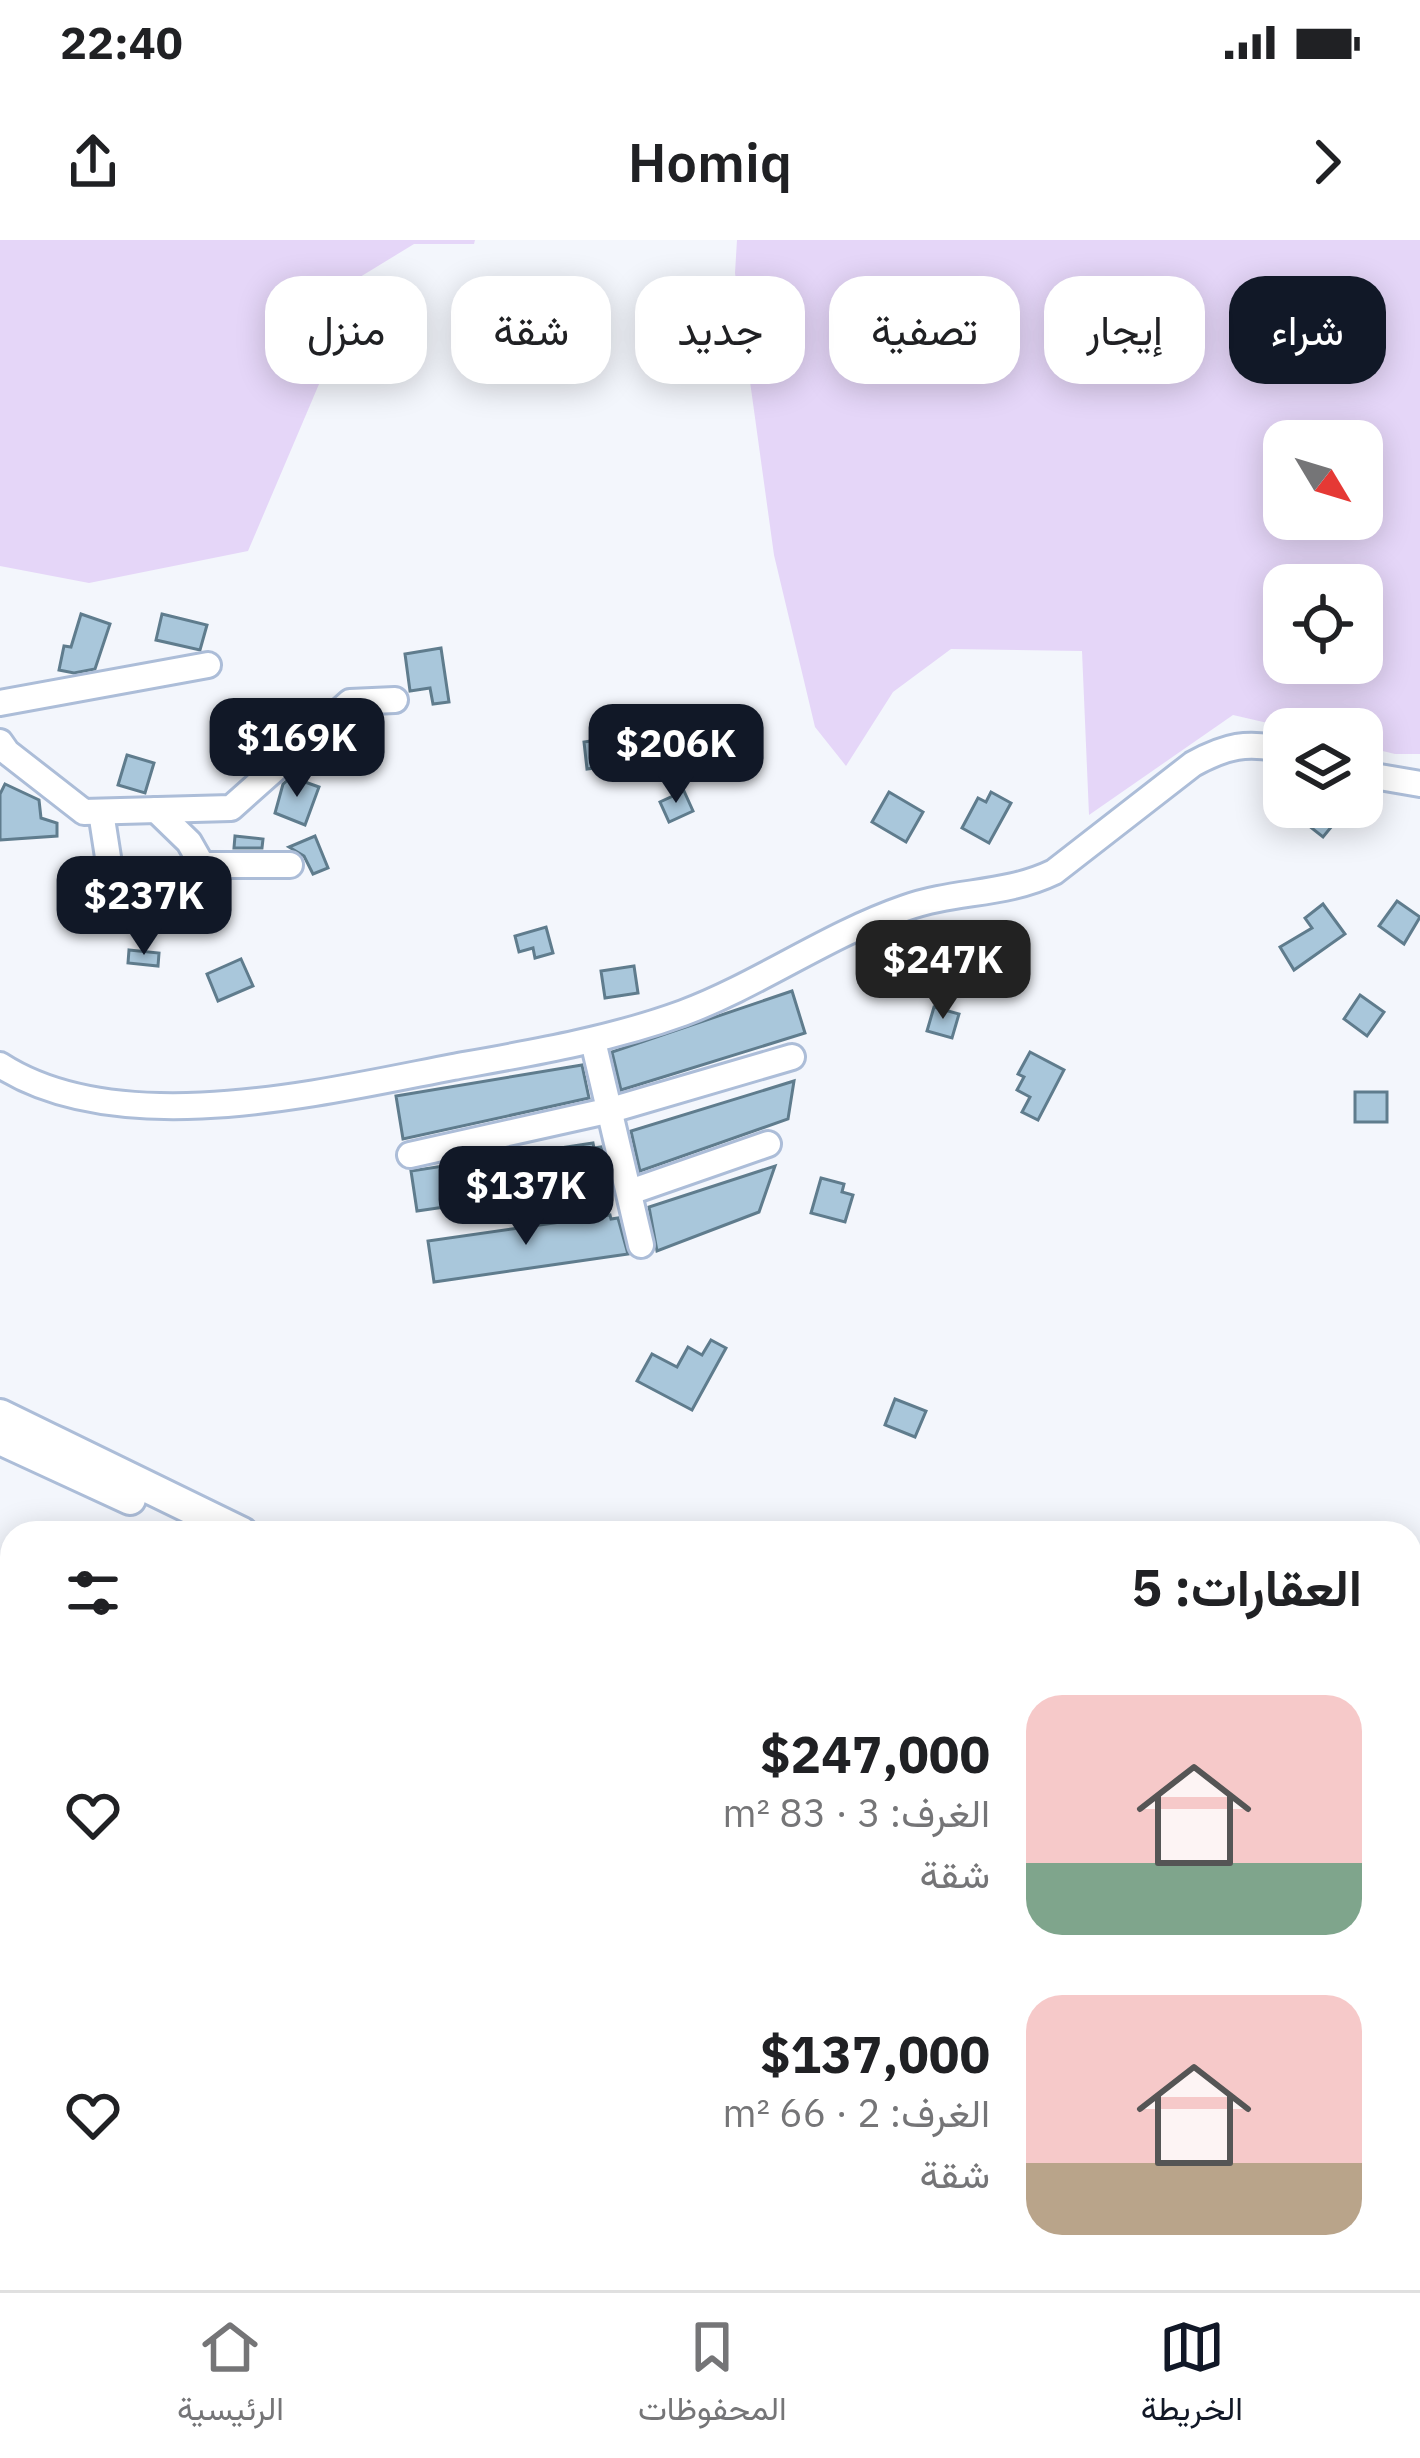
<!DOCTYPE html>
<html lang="ar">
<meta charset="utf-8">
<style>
body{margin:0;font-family:"IBM Plex Sans",Vazirmatn,sans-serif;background:#f2f2f2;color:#202124;direction:rtl;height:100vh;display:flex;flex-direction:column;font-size:45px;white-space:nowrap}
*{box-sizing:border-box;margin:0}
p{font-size:39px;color:#757577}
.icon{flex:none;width:66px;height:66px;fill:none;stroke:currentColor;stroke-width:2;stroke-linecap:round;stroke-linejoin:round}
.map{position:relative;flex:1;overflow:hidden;direction:ltr}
.sheet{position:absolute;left:0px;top:1281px;width:1422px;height:771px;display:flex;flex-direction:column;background:#fff;border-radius:36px 36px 0 0;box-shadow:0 6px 30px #0003;direction:rtl}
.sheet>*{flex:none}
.hud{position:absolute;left:36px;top:36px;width:1350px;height:108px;direction:rtl;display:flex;gap:24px}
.needle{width:78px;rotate:128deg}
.controls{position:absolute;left:1263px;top:180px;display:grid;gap:24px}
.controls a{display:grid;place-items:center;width:120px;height:120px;border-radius:24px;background:#fff;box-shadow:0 6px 30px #0003;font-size:60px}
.price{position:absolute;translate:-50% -102px;padding:0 27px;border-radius:24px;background:#111827;color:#fff;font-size:39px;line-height:78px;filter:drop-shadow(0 3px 6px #0008)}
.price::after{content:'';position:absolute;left:50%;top:72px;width:36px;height:27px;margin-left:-18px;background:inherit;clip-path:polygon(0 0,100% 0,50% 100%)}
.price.selected{background:#222;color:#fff}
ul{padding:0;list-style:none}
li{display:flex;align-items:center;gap:36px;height:300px;padding:0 60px}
li span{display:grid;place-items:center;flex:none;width:336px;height:240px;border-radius:36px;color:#555}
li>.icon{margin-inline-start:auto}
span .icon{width:144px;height:144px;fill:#fffc;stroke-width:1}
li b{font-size:51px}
h2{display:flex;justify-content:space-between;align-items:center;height:144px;padding:0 60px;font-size:51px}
.pill{padding:0 42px;border-radius:36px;background:#fff;box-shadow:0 6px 30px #0003;font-size:42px;line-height:108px}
.pill.selected{background:#111827;color:#fff}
.status{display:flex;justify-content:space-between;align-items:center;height:84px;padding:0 60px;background:#fff;direction:ltr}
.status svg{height:33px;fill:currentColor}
header{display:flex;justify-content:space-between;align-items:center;height:156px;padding:0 60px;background:#fff;font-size:54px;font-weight:600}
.tab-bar{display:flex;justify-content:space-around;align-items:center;height:168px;border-top:3px solid #e0e0e0;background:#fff;font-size:33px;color:#757577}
.tab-bar a{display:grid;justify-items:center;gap:6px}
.tab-bar .selected{color:#111827}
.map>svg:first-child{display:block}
</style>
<div class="status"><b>22:40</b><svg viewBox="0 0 49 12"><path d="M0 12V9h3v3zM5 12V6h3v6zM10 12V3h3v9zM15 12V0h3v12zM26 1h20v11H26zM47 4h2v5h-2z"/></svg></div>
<header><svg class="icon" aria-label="forward" viewBox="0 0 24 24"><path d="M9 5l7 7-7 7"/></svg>Homiq<svg class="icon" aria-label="share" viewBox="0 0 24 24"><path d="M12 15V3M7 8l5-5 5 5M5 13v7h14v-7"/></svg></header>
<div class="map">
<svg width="1420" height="2050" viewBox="0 0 1420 2050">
<rect width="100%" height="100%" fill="#f3f6fc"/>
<g fill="#e5d6f8" fill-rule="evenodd">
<polygon points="0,0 475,0 474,4 414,4 342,48 325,130 248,311 89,343 0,326"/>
<path d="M 737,0 L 1420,0 L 1420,514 L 1395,514 L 1362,506 L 1362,489 L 1293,489 L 1233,475 L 1089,575 L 1082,411 L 951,409 L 893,452 L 846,526 L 815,487 L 774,315 L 735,33 ZM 1362,201 L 1362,279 L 1284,279 L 1284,201 ZM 1362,345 L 1362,423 L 1284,423 L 1284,345 Z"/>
<polygon points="0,1450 12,1465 12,1751 0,1748"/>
<polygon points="145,2040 1162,2040 1175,2050 306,2050 304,2047 162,2050"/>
</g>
<g fill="#a9c7db" stroke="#5f7c8d" stroke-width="3">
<polygon points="81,374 110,384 95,429 74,433 59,430 64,406 71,407"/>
<polygon points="162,374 207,385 200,410 156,400"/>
<polygon points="441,408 449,462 433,464 430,448 410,451 405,414"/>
<polygon points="263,487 267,507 239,512 241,520 220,523 215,496"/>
<polygon points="624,496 626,505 650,502 652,520 587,529 584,502"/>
<polygon points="127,515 154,523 145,553 118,545"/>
<polygon points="291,537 319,547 305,585 275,573 283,544"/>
<polygon points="5,544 39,560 41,578 57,583 57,596 0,600 0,554"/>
<polygon points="684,551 693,571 669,582 660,562"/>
<polygon points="889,552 923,572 906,602 872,582"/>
<polygon points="991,552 1011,563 989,603 962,588 978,558 986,562"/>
<polygon points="1285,567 1340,567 1328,583 1332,586 1323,597"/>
<polygon points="235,596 263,599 262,608 234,608"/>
<polygon points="315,596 328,628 313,634 304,616 289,607"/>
<polygon points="1397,661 1420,677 1404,704 1379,686"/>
<polygon points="1323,664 1345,694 1294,730 1280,707 1312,688 1305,678"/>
<polygon points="546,687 553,713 535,718 533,708 519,712 515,696"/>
<polygon points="942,688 972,698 962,730 932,721"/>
<polygon points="129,710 159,713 158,726 128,723"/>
<polygon points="241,719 253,746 218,761 207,734"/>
<polygon points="634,726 638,753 605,758 601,731"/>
<polygon points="792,751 805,793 621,850 612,812"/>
<polygon points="1360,755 1384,772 1367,796 1344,779"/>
<polygon points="934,767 959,774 952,798 927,791"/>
<polygon points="1030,812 1064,830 1038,880 1022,872 1030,857 1017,850 1024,837 1018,834"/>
<polygon points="582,825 589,858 403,899 396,856"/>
<polygon points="794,841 788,879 640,931 631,891"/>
<rect x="1355" y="852" width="32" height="30"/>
<polygon points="593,903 594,908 601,907 609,943 417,971 411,931"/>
<polygon points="775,926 759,972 657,1011 649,967"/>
<polygon points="821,938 844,944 842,952 853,955 845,982 811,973"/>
<polygon points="610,975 611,979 618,978 628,1014 434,1042 428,1001"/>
<polygon points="711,1100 726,1108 692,1170 637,1141 652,1114 677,1127 688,1107 702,1115"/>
<polygon points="895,1159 926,1171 915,1197 885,1185"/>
</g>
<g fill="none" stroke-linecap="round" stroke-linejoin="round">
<g stroke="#acbdd8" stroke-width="30">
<g id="minor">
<polyline points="0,463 208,425"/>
<polyline points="0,502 7,512 84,572 231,568 350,462 395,460"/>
<polyline points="1362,534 1420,544"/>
<polyline points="101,572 112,643 209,637 189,602 156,570"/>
<polyline points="202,625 290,625"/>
<polyline points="593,801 641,1005"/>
<path d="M 0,825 C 119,902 323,852 453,827 C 531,813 609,800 683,773 C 760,744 827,695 905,668 C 955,650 1004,656 1054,632 L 1193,524 C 1226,506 1247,501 1284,510"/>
<polyline points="410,915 611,870 792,817"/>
<polyline points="630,952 768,904"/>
<polyline points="0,1372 12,1384"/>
<polyline points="1410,1909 1420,1915"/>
</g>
</g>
<g stroke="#acbdd8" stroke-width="36">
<g id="major">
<polyline points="0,1175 242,1293"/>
<polyline points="0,1199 130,1259"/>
<polyline points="1192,2040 1205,2050"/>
<polyline points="1235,2040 1247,2050"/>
</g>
</g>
<use href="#minor" stroke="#fff" stroke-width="24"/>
<use href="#major" stroke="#fff" stroke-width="30"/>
</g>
</svg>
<div class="controls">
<a><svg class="needle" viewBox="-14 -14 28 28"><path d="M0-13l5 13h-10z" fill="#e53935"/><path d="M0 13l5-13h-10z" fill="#757577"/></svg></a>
<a><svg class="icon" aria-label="locate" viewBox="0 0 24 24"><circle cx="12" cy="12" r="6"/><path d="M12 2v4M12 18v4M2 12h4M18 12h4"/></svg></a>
<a><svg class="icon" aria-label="layers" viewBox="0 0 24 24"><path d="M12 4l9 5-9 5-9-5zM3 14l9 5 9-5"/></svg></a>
</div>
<b class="price" style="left:297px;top:560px">$169K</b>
<b class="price" style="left:676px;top:566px">$206K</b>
<b class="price" style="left:144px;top:718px">$237K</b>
<b class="price selected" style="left:943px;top:782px">$247K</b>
<b class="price" style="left:526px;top:1008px">$137K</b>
<div class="hud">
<a class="pill selected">شراء</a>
<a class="pill">إيجار</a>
<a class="pill">تصفية</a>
<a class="pill">جديد</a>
<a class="pill">شقة</a>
<a class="pill">منزل</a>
</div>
<section class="sheet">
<h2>العقارات: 5<svg class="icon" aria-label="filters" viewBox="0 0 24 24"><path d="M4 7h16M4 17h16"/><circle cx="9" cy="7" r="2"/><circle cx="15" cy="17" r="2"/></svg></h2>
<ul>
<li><span style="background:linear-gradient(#f6c9c9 70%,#7fa58c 0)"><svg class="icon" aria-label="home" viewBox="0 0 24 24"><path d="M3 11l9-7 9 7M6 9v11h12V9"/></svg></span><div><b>$247,000</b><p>الغرف: 3 · 83 m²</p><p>شقة</p></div><svg class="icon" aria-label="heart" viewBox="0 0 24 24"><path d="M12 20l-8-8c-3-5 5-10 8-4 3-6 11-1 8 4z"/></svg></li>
<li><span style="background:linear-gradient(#f6c9c9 70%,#b9a48a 0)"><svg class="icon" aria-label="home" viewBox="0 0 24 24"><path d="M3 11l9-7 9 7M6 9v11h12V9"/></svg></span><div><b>$137,000</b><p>الغرف: 2 · 66 m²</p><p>شقة</p></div><svg class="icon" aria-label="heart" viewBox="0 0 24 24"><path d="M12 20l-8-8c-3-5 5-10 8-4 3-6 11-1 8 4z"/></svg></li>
</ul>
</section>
</div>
<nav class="tab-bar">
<a class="selected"><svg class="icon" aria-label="map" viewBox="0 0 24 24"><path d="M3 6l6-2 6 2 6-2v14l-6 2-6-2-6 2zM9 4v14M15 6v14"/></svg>الخريطة</a>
<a><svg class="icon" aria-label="saved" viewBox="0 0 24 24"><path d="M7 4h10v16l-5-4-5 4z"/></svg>المحفوظات</a>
<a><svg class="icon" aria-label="home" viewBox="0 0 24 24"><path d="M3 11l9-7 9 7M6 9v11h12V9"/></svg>الرئيسية</a>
</nav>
